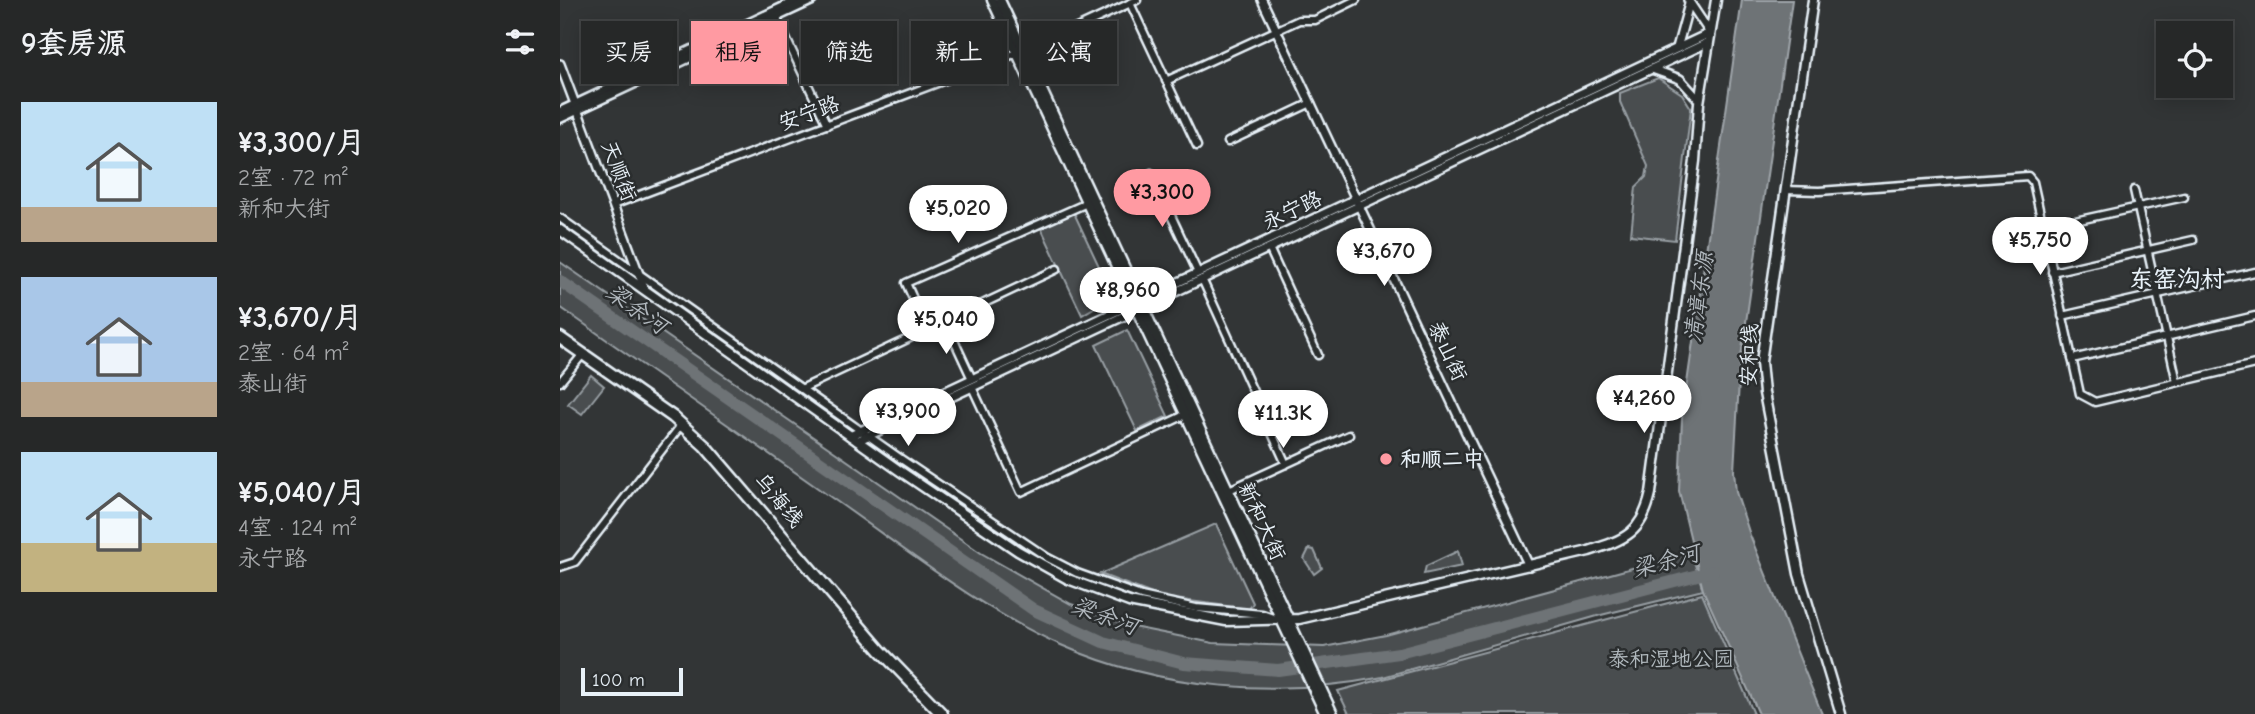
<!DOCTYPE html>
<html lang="zh">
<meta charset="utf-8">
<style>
body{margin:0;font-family:"Comic Neue","LXGW WenKai TC",sans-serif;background:#2e3030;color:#f1f3f6;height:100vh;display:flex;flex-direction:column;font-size:26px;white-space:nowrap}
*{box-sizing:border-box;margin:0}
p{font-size:23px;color:#a4a6a8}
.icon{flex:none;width:38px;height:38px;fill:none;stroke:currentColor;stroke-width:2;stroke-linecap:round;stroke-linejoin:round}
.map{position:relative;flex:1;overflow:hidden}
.panel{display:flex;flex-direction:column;background:#262828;width:560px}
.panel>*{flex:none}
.top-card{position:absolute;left:21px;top:21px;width:665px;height:63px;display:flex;gap:14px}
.fabs{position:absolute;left:1596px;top:21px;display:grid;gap:14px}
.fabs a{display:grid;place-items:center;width:77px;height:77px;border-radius:0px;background:#262828;box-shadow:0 4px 18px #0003,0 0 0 2px #424445;font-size:35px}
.scale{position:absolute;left:21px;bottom:18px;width:102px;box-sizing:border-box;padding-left:7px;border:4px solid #e8f1f8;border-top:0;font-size:19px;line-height:24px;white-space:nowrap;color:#e8f1f8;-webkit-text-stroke:5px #2a2d2e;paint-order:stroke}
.price{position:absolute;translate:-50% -60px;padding:0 16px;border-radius:24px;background:#fff;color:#222;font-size:23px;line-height:46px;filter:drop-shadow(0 2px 4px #0008)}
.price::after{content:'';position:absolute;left:50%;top:42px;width:21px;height:16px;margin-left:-10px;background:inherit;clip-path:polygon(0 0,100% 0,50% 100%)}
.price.selected{background:#ff9aa2;color:#111}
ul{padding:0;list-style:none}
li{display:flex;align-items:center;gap:21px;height:175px;padding:0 21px}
li span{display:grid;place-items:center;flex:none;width:196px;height:140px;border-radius:0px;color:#555}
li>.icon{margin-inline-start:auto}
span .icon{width:84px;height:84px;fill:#fffc;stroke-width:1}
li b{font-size:30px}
h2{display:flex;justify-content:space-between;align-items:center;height:84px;padding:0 21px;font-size:30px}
.chip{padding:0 24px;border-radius:0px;background:#262828;box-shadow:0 4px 18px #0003,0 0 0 2px #424445;font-size:24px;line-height:63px}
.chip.selected{background:#ff9aa2;color:#111}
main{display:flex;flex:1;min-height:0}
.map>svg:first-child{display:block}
</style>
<main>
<section class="panel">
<h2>9套房源<svg class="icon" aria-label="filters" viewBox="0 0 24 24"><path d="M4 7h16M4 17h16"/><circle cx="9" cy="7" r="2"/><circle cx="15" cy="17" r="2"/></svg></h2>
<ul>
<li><span style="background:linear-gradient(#bfe0f5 75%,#b9a48a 0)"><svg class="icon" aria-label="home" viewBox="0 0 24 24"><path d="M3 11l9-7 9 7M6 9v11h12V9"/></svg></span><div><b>¥3,300/月</b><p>2室 · 72 m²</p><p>新和大街</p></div></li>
<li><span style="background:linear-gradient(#a9c7e8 75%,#b9a48a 0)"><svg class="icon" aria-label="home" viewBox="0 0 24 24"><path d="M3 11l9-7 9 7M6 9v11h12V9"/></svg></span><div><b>¥3,670/月</b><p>2室 · 64 m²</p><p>泰山街</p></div></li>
<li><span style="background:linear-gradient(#bfe0f5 65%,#c2b280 0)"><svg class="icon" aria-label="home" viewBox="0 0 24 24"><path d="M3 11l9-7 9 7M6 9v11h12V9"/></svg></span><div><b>¥5,040/月</b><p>4室 · 124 m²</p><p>永宁路</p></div></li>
</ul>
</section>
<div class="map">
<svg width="1695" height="714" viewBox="0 0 1695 714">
<rect width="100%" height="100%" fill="#323536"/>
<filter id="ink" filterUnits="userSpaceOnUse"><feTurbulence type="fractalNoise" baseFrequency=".0143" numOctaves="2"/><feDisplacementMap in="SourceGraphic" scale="14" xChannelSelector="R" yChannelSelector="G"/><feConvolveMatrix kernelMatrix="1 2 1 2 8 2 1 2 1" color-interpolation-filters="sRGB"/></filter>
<g filter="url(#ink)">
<g fill="#494d4f" stroke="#989fa4" stroke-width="2">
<polygon points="1098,78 1122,94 1131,108 1115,240 1071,235 1076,187 1086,177 1088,166 1060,102 1060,93"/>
<polygon points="514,213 553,296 522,315 481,228"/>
<path d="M 0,262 L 421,553 L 511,604 L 573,627 L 653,643 L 764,647 L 826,635 L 1131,552 L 1143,590 L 1041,615 L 823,677 C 717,698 600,689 501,645 C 417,608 344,548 269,496 C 179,433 90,370 0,307 Z"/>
<polygon points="567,330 608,416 577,431 536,345"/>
<polygon points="31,375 44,386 22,414 8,404"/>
<polygon points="656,524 693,603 689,609 600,597 540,574"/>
<polygon points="749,549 754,550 762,568 754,574 744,559"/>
<polygon points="898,551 902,566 864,574 866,566"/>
<polygon points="1142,594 1194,714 789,714 778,691"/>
</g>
<polygon fill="#6e7376" stroke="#9fa5aa" stroke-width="2" points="1182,0 1232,0 1180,364 1174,471 1176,492 1190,535 1262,714 1199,714 1143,590 1119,491 1122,418"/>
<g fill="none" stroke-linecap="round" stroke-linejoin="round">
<polyline stroke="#6e7376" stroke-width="12" points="0,281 474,610 543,642 624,663 718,670 839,653 1153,571"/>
<g stroke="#e8f1f8" stroke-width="11">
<g id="minor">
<polyline points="570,3 637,146"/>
<polyline points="216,17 267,125"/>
<polyline points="465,52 577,0"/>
<polyline points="606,81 739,20 755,20 796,0"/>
<polyline points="668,142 751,103"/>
<polyline points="591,173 638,273"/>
<polyline points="1225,190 1259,191 1468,176 1473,182 1520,394 1535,402 1695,364"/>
<polyline points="1574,190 1617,382"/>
<polyline points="53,205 457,53"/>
<polyline points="0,218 341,459 488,558 517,573 581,596 636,608 702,614 716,619"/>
<polyline points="1483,228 1624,197"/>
<polyline points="709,248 758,355"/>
<polyline points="1492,272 1633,240"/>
<polyline points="642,279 726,464"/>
<polyline points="1502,316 1695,272"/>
<polyline points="385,321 412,379"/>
<polyline points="367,330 346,283 527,203"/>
<polyline points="1512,359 1695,316"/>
<polyline points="0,382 23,354"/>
<polyline points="412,387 461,492 625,415"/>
<polyline points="241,389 497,269"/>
<polyline points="669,490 789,435"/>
<polyline points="0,567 15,562 122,424"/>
</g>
</g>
<g stroke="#e8f1f8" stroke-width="12">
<g id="tertiary">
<polyline points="702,0 969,566"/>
<polyline points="1117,48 1129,4"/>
<polyline points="0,64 85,290"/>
<polyline points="1092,69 1120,79 1139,100"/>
<polyline points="290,436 1150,33 1128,0"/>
<polyline points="297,441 1149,42"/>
</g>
</g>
<g stroke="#e8f1f8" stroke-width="13">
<g id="secondary">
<polyline points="432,0 765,714"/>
<polyline points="440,0 773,714"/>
<polyline points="1253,0 1201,362 1204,393 1239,574 1281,714"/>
<polyline points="0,112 239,0"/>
<polyline points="0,118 252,0"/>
<path d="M 0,230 L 340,471 L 458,551 L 508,579 L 569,602 L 666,621 L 739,619 L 1029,551 C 1066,539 1082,533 1091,493 L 1135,161 L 1139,103 L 1156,0"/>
</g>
</g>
<g stroke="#e8f1f8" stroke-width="15">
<polyline id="trunk" points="0,338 113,417 145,446 320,650 382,714"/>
</g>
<use href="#minor" stroke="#2a2d2e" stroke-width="6"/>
<use href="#tertiary" stroke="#2a2d2e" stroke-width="7"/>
<use href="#secondary" stroke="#2a2d2e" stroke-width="8"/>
<use href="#trunk" stroke="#2a2d2e" stroke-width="10"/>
</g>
</g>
<circle fill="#ff9aa2" stroke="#2a2d2e" stroke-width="2.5" cx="826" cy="459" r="7"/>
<g text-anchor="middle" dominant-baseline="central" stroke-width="5" stroke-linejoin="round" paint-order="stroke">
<g font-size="21" fill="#e8f1f8" stroke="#2a2d2e">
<text transform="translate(249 113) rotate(-20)">安宁路</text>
<text transform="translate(59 171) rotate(69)">天顺街</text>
<text transform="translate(732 210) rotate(-25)">永宁路</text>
<text transform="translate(888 351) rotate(65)">泰山街</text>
<text transform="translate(1189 355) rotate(-88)">安和线</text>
<text transform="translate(219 500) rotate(50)">乌海线</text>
<text transform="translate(702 521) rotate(65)">新和大街</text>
</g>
<g font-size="21" font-weight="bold" fill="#e8f1f8" stroke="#2a2d2e" text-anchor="start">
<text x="840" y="459">和顺二中</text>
</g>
<g font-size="21" fill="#b0b8bd" stroke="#2a2d2e">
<text x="1111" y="659">泰和湿地公园</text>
</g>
<g font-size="23" font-style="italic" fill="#b1b8be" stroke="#2a2d2e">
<text transform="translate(1139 297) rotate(-82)">清漳东源</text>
<text transform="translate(77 309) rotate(35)">梁余河</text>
<text transform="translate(1106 561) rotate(-15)">梁余河</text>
<text transform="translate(545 616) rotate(20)">梁余河</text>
</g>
<g font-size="24" font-weight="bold" fill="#e8f1f8" stroke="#2a2d2e">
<text x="1617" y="279">东窑沟村</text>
</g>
</g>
</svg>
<div class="fabs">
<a><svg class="icon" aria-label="locate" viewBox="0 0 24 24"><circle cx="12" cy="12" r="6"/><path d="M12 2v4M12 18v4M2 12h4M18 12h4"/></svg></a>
</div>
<div class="scale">100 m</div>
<b class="price selected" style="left:602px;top:229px">¥3,300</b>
<b class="price" style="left:398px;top:245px">¥5,020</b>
<b class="price" style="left:1480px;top:277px">¥5,750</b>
<b class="price" style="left:824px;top:288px">¥3,670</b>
<b class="price" style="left:568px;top:327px">¥8,960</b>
<b class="price" style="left:386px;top:356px">¥5,040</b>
<b class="price" style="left:1084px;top:435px">¥4,260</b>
<b class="price" style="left:348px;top:448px">¥3,900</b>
<b class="price" style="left:723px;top:450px">¥11.3K</b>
<div class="top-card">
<a class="chip">买房</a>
<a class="chip selected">租房</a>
<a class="chip">筛选</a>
<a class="chip">新上</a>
<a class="chip">公寓</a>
</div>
</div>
</main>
